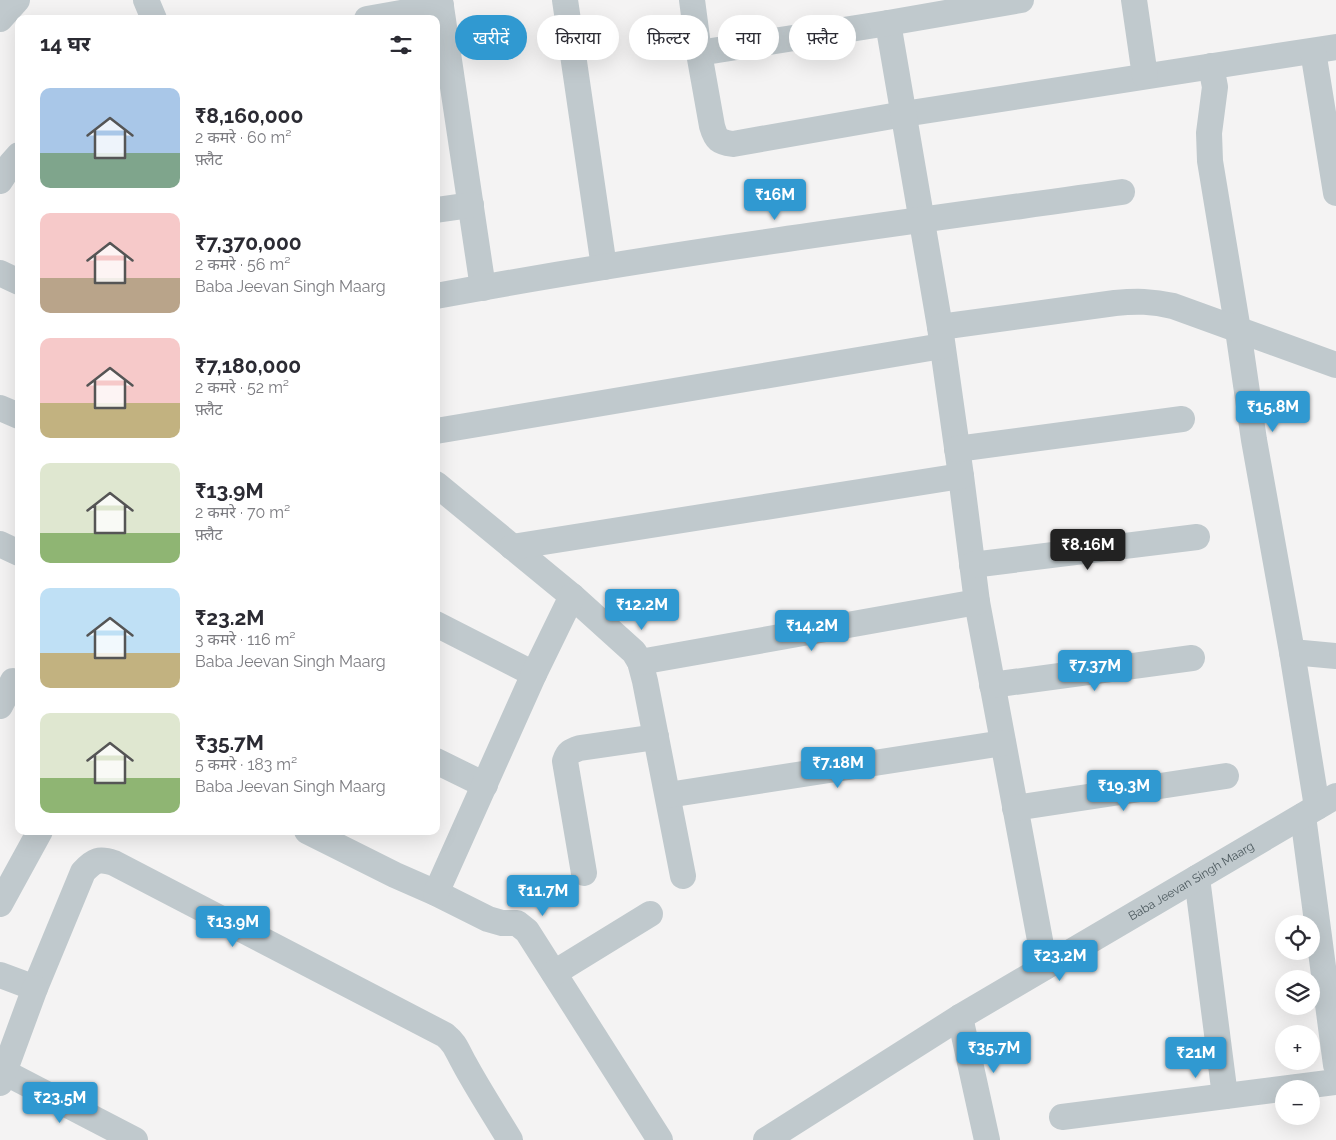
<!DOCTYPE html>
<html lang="hi">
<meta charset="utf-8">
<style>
body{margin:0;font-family:Raleway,"Noto Sans Devanagari",sans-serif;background:#f2f2f3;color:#2b2b33;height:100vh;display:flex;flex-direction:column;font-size:19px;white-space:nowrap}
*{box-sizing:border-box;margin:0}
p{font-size:16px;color:#7c7c81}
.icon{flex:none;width:28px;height:28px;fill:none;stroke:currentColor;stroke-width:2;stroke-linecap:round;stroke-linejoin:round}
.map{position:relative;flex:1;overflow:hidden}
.details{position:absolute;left:15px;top:15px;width:425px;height:820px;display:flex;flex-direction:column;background:#fff;border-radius:10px;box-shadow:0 5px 20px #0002}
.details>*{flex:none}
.top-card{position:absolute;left:455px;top:15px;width:475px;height:45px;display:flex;gap:10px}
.controls{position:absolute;left:1275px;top:915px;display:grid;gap:10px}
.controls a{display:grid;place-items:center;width:45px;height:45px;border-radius:50%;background:#fff;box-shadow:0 5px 20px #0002;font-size:25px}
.price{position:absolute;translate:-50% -42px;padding:0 11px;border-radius:5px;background:#3099d1;color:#fff;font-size:16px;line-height:32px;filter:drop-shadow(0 1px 2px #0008)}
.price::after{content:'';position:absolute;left:50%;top:30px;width:15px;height:11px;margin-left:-8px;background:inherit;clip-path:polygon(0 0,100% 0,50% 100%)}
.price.on{background:#222;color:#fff}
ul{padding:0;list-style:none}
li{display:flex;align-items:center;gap:15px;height:125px;padding:0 25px}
li span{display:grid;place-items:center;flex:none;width:140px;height:100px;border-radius:10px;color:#555}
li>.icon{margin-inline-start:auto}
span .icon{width:60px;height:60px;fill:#fffc;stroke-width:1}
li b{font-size:21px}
h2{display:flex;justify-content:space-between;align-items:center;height:60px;padding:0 25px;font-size:21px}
.pill{padding:0 18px;border-radius:22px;background:#fff;box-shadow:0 5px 20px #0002;font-size:18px;line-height:45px}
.pill.on{background:#3099d1;color:#fff}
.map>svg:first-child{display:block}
</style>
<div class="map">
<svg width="1336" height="1140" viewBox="0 0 1336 1140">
<rect width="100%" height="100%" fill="#f4f3f3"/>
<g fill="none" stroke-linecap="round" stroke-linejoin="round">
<g stroke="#c0c9cd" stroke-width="26">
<polyline points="146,0 154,19"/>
<polyline points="440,0 483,288"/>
<polyline points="565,0 604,267"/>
<path d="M 692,0 L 699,53 L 712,126 C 716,140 719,142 733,144 L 904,114 L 1336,47"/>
<polyline points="1134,0 1145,76"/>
<polyline points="0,19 17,0"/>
<polyline points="367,19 441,6"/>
<polyline points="888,23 940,327 961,476 977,602 1045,967"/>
<polyline points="1313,51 1336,193"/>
<polyline points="699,53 888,23 1021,0"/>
<polyline points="1211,66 1215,87 1209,133 1210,161 1238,330 1254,440 1292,652 1317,807"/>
<polyline points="0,181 11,164 19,155"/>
<polyline points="436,210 471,205"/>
<polyline points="0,273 19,282"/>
<path d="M 436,296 C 663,254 893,224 1122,192"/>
<path d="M 940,327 L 1115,303 C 1136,301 1152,301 1173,306 L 1336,365"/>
<polyline points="0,408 19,416"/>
<polyline points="436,431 942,346"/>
<polyline points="957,449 1182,419"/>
<polyline points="436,484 572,596 634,652 640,662 645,681 683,876"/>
<polyline points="0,544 19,553"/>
<polyline points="512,547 961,476"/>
<polyline points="972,565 1197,537"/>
<polyline points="436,624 534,674"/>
<polyline points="1292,652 1336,656"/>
<polyline points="640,662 977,602"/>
<polyline points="992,685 1192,658"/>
<polyline points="0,706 13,681"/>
<polyline points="436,761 485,785"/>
<polyline points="668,795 1003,743"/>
<polyline points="1015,808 1226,776"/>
<polyline points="1303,816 1336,1065"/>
<polyline points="307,831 395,875 436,893 488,919 502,923 517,923 527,931 660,1140"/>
<path d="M 584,873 L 565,761 C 568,752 571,751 580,748 L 656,737"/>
<polyline points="1197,878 1225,1096"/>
<polyline points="436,893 534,674 572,596"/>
<polyline points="0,904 40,831"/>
<polyline points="554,973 650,914"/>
<path d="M 0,975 L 35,988 L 83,872 C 94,860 99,858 114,863 L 445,1035 C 456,1044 457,1051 464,1063 C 478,1089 495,1115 510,1140"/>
<polyline points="960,1017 987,1140"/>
<polyline points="4,1072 135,1140"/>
<polyline points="0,1083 35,988"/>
<polyline points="1062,1117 1336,1082"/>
<path id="s1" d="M 766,1140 L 960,1017 L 1336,796"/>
</g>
</g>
<g text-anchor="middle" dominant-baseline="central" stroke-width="4" stroke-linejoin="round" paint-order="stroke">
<g font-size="12" fill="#4c595e" stroke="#fff">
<text stroke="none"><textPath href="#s1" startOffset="498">Baba Jeevan Singh Maarg</textPath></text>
</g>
</g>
</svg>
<div class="controls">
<a><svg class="icon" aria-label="locate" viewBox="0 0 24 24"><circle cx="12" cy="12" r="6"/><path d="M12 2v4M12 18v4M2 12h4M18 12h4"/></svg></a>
<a><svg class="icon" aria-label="layers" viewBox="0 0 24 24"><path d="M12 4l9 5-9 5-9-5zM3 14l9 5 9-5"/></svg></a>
<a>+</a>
<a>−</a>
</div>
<b class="price" style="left:775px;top:221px">₹16M</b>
<b class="price" style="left:1273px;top:433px">₹15.8M</b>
<b class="price on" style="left:1088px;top:571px">₹8.16M</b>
<b class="price" style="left:642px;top:631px">₹12.2M</b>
<b class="price" style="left:812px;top:652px">₹14.2M</b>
<b class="price" style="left:1095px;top:692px">₹7.37M</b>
<b class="price" style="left:838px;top:789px">₹7.18M</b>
<b class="price" style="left:1124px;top:812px">₹19.3M</b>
<b class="price" style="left:543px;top:917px">₹11.7M</b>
<b class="price" style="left:233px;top:948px">₹13.9M</b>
<b class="price" style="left:1060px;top:982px">₹23.2M</b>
<b class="price" style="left:994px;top:1074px">₹35.7M</b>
<b class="price" style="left:1196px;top:1079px">₹21M</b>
<b class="price" style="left:60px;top:1124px">₹23.5M</b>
<div class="top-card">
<a class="pill on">खरीदें</a>
<a class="pill">किराया</a>
<a class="pill">फ़िल्टर</a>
<a class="pill">नया</a>
<a class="pill">फ़्लैट</a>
</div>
<section class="details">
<h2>14 घर<svg class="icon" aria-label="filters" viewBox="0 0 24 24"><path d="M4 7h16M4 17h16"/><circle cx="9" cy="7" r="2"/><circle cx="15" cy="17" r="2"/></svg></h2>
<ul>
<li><span style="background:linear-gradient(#a9c7e8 65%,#7fa58c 0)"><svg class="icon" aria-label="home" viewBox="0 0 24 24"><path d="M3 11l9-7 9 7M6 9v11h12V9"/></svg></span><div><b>₹8,160,000</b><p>2 कमरे · 60 m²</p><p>फ़्लैट</p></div></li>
<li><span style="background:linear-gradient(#f6c9c9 65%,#b9a48a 0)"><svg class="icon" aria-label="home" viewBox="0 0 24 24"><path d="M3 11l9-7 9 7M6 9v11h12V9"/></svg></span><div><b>₹7,370,000</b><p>2 कमरे · 56 m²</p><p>Baba Jeevan Singh Maarg</p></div></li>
<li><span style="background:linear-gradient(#f6c9c9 65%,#c2b280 0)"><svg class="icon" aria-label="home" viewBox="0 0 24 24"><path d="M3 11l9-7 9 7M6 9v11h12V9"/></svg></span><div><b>₹7,180,000</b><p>2 कमरे · 52 m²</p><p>फ़्लैट</p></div></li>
<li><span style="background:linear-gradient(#dfe7d0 70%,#8fb573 0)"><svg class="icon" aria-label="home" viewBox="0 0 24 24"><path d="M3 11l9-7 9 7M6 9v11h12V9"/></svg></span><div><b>₹13.9M</b><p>2 कमरे · 70 m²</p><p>फ़्लैट</p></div></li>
<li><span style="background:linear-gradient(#bfe0f5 65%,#c2b280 0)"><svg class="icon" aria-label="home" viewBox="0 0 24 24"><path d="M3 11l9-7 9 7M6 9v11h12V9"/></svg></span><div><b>₹23.2M</b><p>3 कमरे · 116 m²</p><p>Baba Jeevan Singh Maarg</p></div></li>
<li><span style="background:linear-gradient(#dfe7d0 65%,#8fb573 0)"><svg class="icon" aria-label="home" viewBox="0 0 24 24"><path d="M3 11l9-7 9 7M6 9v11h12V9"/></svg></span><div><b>₹35.7M</b><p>5 कमरे · 183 m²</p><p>Baba Jeevan Singh Maarg</p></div></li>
</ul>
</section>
</div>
